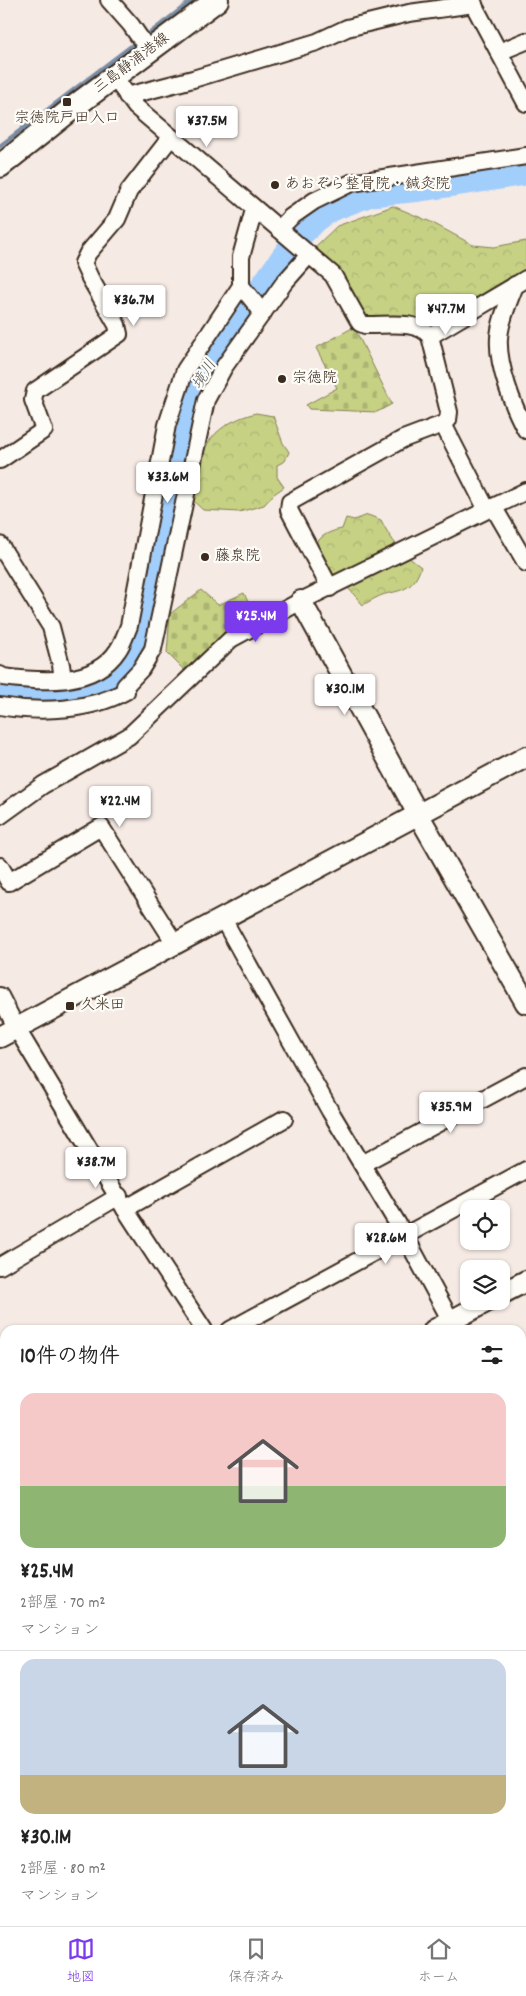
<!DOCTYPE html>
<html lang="ja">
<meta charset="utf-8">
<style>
body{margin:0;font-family:Dekko,"Klee One",sans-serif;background:#f6f6f6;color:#222;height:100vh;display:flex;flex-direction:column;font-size:19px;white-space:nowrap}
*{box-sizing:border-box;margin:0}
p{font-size:16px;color:#767676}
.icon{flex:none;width:28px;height:28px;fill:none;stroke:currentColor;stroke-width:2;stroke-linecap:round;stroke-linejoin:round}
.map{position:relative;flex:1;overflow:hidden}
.drawer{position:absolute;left:0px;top:1325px;width:526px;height:601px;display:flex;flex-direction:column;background:#fff;border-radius:15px 15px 0 0;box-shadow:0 1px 4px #0004}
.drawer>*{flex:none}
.fabs{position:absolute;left:460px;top:1200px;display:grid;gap:10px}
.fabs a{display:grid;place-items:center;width:50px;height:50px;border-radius:10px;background:#fff;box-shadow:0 1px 4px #0004;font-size:25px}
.price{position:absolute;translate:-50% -42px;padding:0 11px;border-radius:5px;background:#fff;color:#222;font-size:16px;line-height:32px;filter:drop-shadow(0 1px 2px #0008)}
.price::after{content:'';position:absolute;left:50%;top:30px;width:15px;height:11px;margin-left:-8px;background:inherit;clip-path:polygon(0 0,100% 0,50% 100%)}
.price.on{background:#7c3aed;color:#fff}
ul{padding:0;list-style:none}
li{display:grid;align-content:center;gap:10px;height:265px;padding:0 20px}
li+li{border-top:1px solid #e0e0e0}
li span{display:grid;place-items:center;height:155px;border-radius:15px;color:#555}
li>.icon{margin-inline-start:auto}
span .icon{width:90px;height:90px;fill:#fffc;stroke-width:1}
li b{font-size:21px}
h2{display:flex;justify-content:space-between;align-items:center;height:60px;padding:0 20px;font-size:21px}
.dock{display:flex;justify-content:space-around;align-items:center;height:70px;border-top:1px solid #e0e0e0;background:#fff;font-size:14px;color:#767676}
.dock a{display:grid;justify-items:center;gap:2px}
.dock .on{color:#7c3aed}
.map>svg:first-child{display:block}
</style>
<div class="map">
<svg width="526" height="1926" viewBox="0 0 526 1926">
<defs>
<pattern id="forest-crowns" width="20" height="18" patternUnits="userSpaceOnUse" patternTransform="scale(1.25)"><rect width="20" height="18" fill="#c6d184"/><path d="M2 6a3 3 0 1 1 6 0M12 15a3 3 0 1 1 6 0" fill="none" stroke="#abb472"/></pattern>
<pattern id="cemetery-stones" width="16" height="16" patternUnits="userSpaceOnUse" patternTransform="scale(1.25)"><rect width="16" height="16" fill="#c6d184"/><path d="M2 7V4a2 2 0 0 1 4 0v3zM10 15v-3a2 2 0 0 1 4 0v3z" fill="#abb472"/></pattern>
</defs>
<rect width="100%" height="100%" fill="#f6eae4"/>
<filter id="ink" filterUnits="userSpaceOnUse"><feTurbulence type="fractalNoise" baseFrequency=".02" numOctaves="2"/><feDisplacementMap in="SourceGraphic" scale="10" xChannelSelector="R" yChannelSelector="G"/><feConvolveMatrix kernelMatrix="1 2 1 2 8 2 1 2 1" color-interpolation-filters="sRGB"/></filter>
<g filter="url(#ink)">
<g fill="url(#forest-crowns)" stroke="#807e51">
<polygon points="393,206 431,222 473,245 494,247 526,241 526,276 440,323 369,321 316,253 316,246 337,226"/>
<path d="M 256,413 L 273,416 L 283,443 L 289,452 L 285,461 L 277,465 L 277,477 L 284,487 L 274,494 L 264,505 L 239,512 L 203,510 L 190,498 C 200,452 206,426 256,413 Z"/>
<path d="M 368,515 L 381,520 C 391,541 403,554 421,567 C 414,588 405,590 385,594 C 378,596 370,601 363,605 L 349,589 L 332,581 L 315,546 C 320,535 331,531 342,529 L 346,518 L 354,520 Z"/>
</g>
<g fill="url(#cemetery-stones)" stroke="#807e51">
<polygon points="354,327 392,404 377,412 309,409 306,405 337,388 316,348"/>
<polygon points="201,590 218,605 244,593 255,618 235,627 184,670 167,653 170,614"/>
</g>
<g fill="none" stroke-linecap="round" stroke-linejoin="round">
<g stroke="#798ca3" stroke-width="4.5">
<polyline points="145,37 193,0"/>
<polyline points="0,146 138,41"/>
<polyline points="0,1810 5,1809"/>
<polyline points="0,1852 5,1862"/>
<polyline points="33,1921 35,1926"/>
</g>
<path stroke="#a2cefc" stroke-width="25" d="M 0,690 C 11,695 22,695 35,695 C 82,697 111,688 138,648 L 184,430 L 194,387 L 208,363 L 297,238 L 317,219 L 331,209 L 371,194 L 421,189 L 526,173"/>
<g stroke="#3b2a1e" stroke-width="20">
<g id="minor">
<polyline points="109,0 131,25 149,51"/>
<polyline points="471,0 526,103"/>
<polyline points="499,52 526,41"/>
<path d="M 114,77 L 136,107 L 333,275 L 360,323 L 365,325 C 384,326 417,319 430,336 L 449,412 L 448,420 L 443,424 L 487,510"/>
<polyline points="127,96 193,79 317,42 347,28 409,13 474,4"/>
<polyline points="279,229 291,217 314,201 351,183 526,156"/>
<path d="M 515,285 C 509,302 500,320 499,338 C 497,364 513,407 526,430"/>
<polyline points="241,286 263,313"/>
<polyline points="430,336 526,279"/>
<polyline points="0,460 44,430 33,400 35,391 119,334 117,325 90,278 83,263 88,253 117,219 129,191 171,137"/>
<polyline points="494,508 526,563"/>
<polyline points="0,545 51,627 61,665 63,679"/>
<polyline points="330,588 289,510 290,502 403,439 443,424"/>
<path d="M 0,675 L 3,677 C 41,682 94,687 118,650 C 123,643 126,633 129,626 L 167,425 L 185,370 L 241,286 L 241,257 L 254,210"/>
<path d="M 0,706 C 40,713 90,711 126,691 L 125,686 L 141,669 L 153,649 L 206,400 L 224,367 L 284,283 L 308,256"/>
<polyline points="0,816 43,785 129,736 231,639 301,601 526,491"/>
<polyline points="0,866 9,882 101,827 176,945"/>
<polyline points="223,919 330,1111 405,1236 451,1321"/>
<polyline points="0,996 17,1029 125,1209 204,1330"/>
<polyline points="362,1164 526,1076"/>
<polyline points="125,1209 284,1119"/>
<polyline points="0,1266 119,1196"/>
<polyline points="230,1330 526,1170"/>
<polyline points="521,1398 526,1395"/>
<polyline points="0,1554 5,1551"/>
<polyline points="521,1783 526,1780"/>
<polyline points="0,1890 5,1900"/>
<polyline points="521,1899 526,1908"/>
<polyline points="16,1921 19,1926"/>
</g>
</g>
<g stroke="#3b2a1e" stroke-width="24">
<g id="tertiary">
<polyline points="301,601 418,814 526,1003"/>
<polyline points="0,1037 526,757"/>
<polyline points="501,1294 526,1281"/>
<polyline points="434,1330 488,1301"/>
<polyline points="0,1434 5,1443"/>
<polyline points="521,1493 526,1491"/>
<polyline points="274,1921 276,1926"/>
</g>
</g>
<g stroke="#3b2a1e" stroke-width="26">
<polyline id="secondary" points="0,166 79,103 217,0"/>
</g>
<use href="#minor" stroke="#fdfcf7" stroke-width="16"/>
<use href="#tertiary" stroke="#fdfcf7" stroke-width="20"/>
<use href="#secondary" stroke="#fdfcf7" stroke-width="22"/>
</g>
</g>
<g fill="#3b2a1e" stroke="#fdfcf7" stroke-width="2">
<rect x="62" y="97" width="10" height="10" rx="2.5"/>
<circle cx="275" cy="185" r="5"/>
<circle cx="282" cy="379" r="5"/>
<circle cx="205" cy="557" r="5"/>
<rect x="65" y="1001" width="10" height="10" rx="2.5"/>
</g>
<g text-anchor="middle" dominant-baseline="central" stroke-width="4.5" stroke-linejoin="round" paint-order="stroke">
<g font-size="15" fill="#3b2a1e" stroke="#fdfcf7">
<text transform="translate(132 64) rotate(-37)">三島静浦港線</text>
</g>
<g font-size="15" fill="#3b2a1e" stroke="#fdfcf7" text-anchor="start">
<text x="67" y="119" text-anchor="middle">宗徳院戸田入口</text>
<text x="285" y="185">あおぞら整骨院・鍼灸院</text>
<text x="292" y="379">宗徳院</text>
<text x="215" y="557">藤泉院</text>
<text x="80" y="1006">久米田</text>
</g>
<g font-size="16" font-style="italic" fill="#5a5b61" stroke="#fdfcf7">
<text transform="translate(205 375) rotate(-59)">境川</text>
</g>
</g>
</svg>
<div class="fabs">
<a><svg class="icon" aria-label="locate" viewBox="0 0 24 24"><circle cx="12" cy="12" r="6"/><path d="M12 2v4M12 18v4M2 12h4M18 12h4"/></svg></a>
<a><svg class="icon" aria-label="layers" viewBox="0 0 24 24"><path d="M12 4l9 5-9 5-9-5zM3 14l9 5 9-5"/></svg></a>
</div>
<b class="price" style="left:207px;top:148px">¥37.5M</b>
<b class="price" style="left:134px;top:327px">¥36.7M</b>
<b class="price" style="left:446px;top:336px">¥47.7M</b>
<b class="price" style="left:168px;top:504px">¥33.6M</b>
<b class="price on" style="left:256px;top:643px">¥25.4M</b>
<b class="price" style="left:345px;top:716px">¥30.1M</b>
<b class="price" style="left:120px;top:828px">¥22.4M</b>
<b class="price" style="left:451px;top:1134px">¥35.9M</b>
<b class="price" style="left:96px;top:1189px">¥38.7M</b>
<b class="price" style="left:386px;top:1265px">¥28.6M</b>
<section class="drawer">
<h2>10件の物件<svg class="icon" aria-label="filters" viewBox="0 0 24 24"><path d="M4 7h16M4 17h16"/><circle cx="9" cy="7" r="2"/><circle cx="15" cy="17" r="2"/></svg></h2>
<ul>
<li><span style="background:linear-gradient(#f6c9c9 60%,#8fb573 0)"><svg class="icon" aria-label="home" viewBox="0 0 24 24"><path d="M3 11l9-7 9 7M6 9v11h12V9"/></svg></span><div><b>¥25.4M</b><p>2部屋 · 70 m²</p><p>マンション</p></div></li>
<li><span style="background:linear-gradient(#c9d6e8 75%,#c2b280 0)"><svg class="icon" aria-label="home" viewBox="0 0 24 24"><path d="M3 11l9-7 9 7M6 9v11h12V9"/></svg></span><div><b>¥30.1M</b><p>2部屋 · 80 m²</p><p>マンション</p></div></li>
</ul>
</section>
</div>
<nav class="dock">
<a class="on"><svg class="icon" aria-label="map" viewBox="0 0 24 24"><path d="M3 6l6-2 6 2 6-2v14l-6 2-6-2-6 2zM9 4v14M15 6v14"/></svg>地図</a>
<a><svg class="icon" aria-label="saved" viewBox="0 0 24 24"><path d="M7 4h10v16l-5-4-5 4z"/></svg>保存済み</a>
<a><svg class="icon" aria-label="home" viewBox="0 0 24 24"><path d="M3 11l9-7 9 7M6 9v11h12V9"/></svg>ホーム</a>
</nav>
